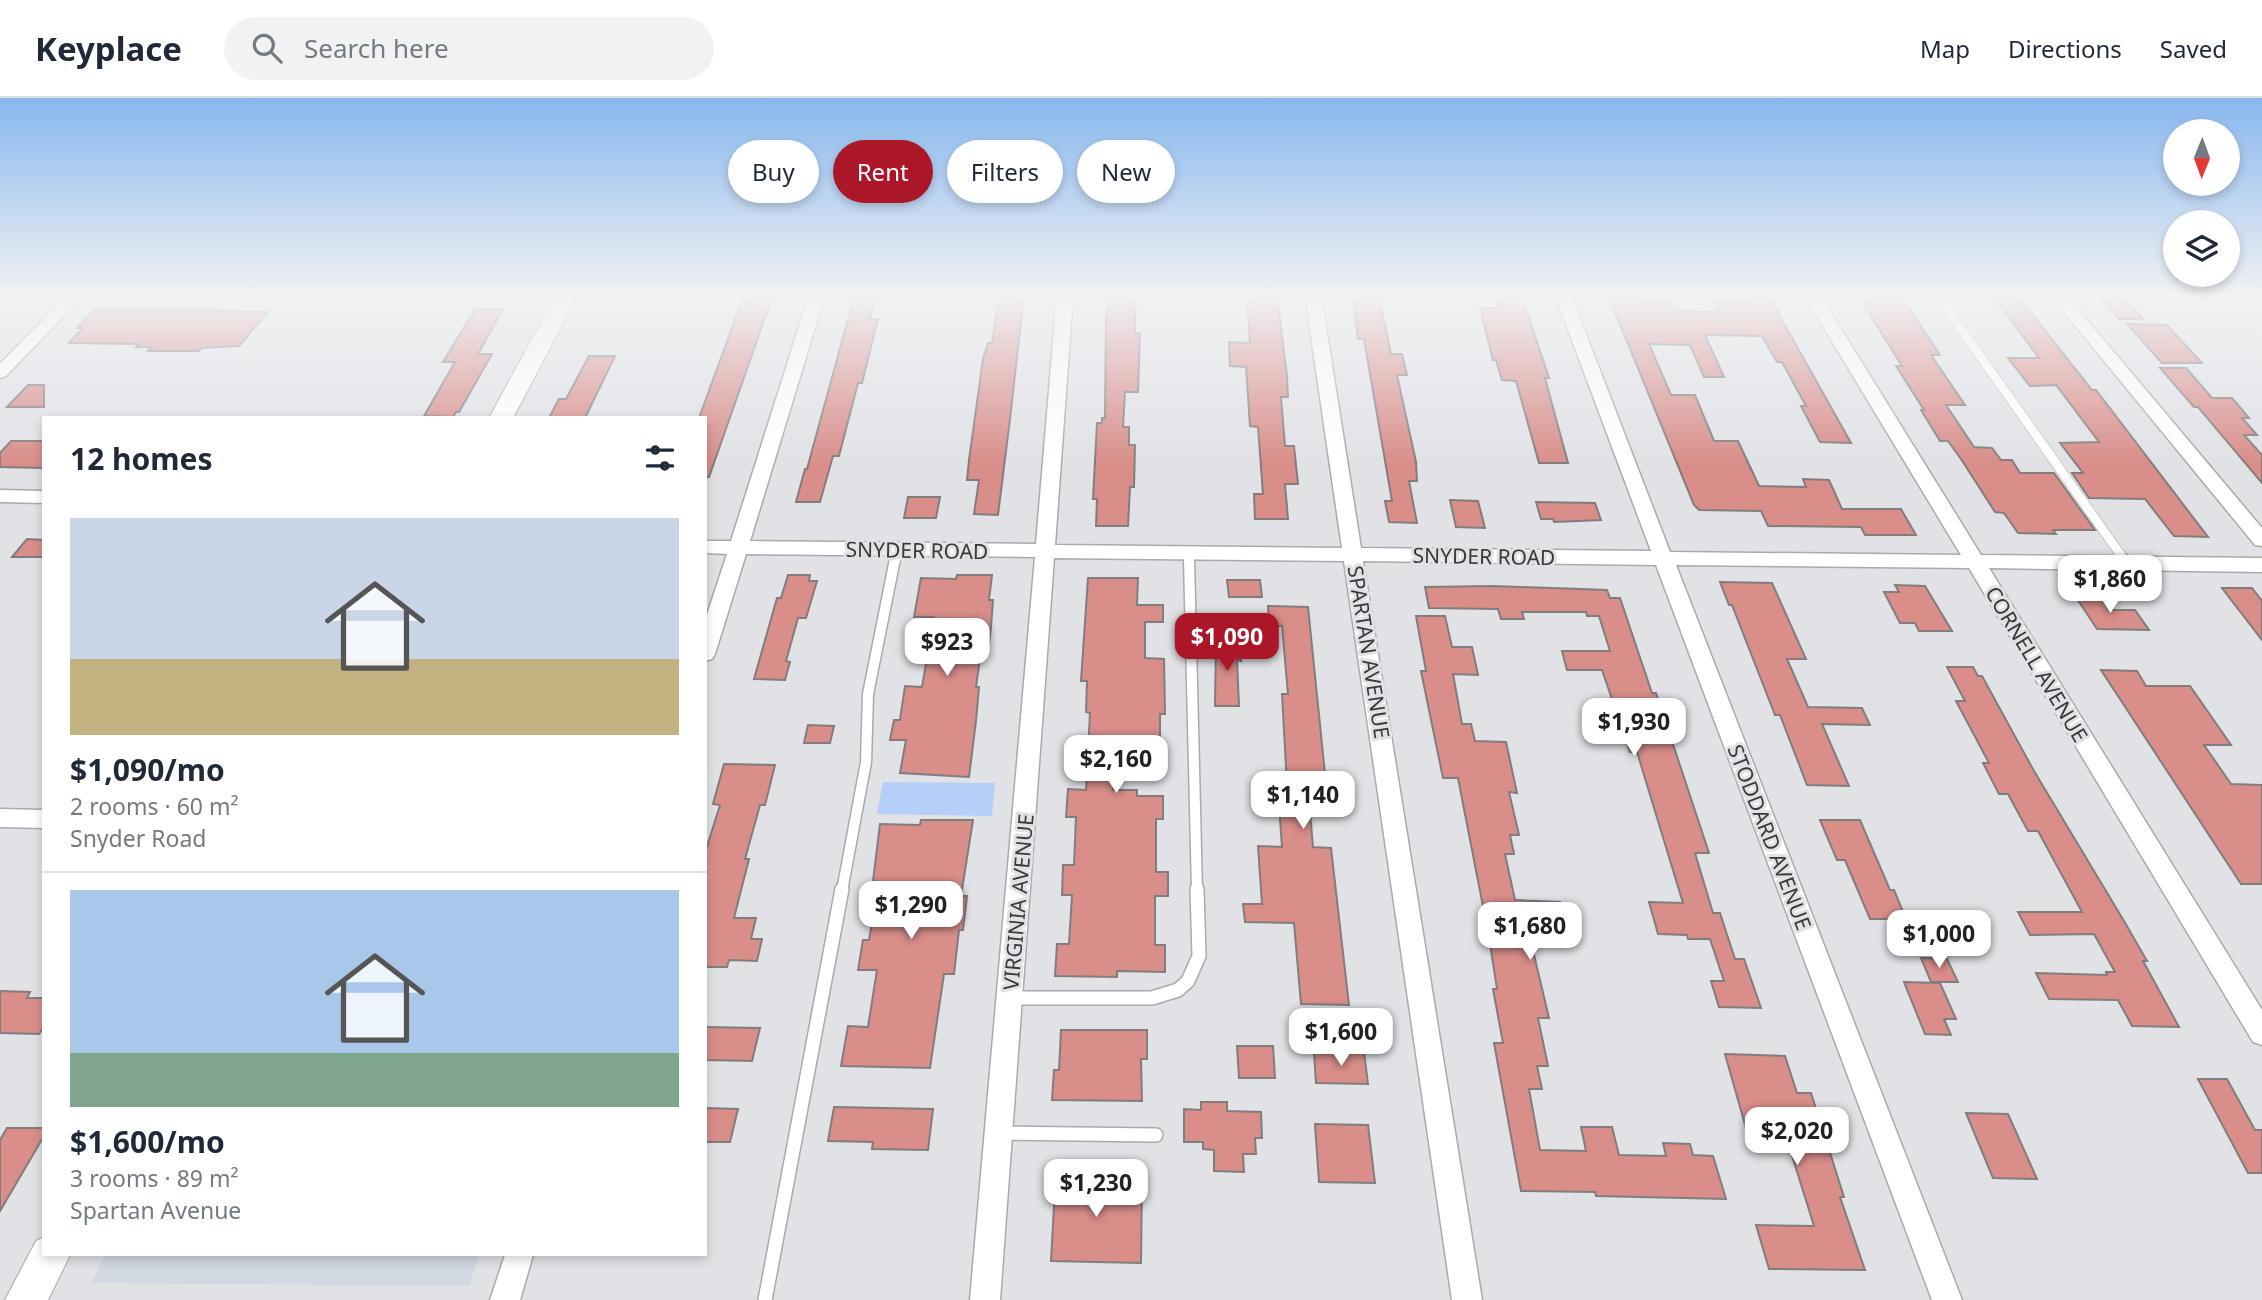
<!DOCTYPE html>
<meta charset="utf-8">
<style>
body{margin:0;font-family:"Noto Sans",sans-serif;background:#f2f2f3;color:#1f2937;height:100vh;display:flex;flex-direction:column;font-size:26px;white-space:nowrap}
*{box-sizing:border-box;margin:0}
p{font-size:23px;color:#747a83}
.icon{flex:none;width:38px;height:38px;fill:none;stroke:currentColor;stroke-width:2;stroke-linecap:round;stroke-linejoin:round}
.map{position:relative;flex:1;overflow:hidden}
.sheet{position:absolute;left:42px;top:318px;width:665px;height:840px;display:flex;flex-direction:column;background:#fff;border-radius:0px;box-shadow:0 4px 10px #0003}
.sheet>*{flex:none}
.top-card{position:absolute;left:728px;top:42px;width:665px;height:63px;display:flex;gap:14px}
.needle{width:46px;rotate:181deg}
.tools{position:absolute;left:2163px;top:21px;display:grid;gap:14px}
.tools a{display:grid;place-items:center;width:77px;height:77px;border-radius:50%;background:#fff;box-shadow:0 4px 10px #0003;font-size:35px}
.price{position:absolute;translate:-50% -60px;padding:0 16px;border-radius:14px;background:#fff;color:#222;font-size:23px;line-height:46px;filter:drop-shadow(0 2px 4px #0008)}
.price::after{content:'';position:absolute;left:50%;top:42px;width:21px;height:16px;margin-left:-10px;background:inherit;clip-path:polygon(0 0,100% 0,50% 100%)}
.price.selected{background:#ab1628;color:#fff}
ul{padding:0;list-style:none}
li{display:grid;align-content:center;gap:14px;height:371px;padding:0 28px}
li+li{border-top:2px solid #e0e1e3}
li span{display:grid;place-items:center;height:217px;border-radius:0px;color:#555}
li>.icon{margin-inline-start:auto}
span .icon{width:126px;height:126px;fill:#fffc;stroke-width:1}
li b{font-size:30px}
h2{display:flex;justify-content:space-between;align-items:center;height:84px;padding:0 28px;font-size:30px}
.chip{padding:0 24px;border-radius:32px;background:#fff;box-shadow:0 4px 10px #0003;font-size:24px;line-height:63px}
.chip.selected{background:#ab1628;color:#fff}
header{display:flex;align-items:center;gap:42px;box-sizing:border-box;height:98px;padding:0 35px;background:#fff;border-bottom:2px solid #e0e1e3}
header strong{font-size:33px}
nav{display:flex;gap:38px;margin-inline-start:auto;font-size:24px}
.search{width:490px;height:63px;background:#f2f2f3;display:flex;align-items:center;gap:18px;box-sizing:border-box;padding:0 24px;border-radius:38px;color:#747a83;font-size:26px}
.map>svg:first-child{display:block}
</style>
<header>
<strong>Keyplace</strong>
<div class="search"><svg class="icon" aria-label="search" viewBox="0 0 24 24"><circle cx="10" cy="10" r="6"/><path d="M15 15l6 6"/></svg>Search here</div>
<nav><a>Map</a><a>Directions</a><a>Saved</a></nav>
</header>
<div class="map">
<svg width="2262" height="1202" viewBox="0 0 2262 1202">
<rect width="100%" height="100%" fill="#e0e2e6"/>
<polygon fill="#d2d8e2" points="105,1157 479,1157 469,1188 91,1185"/>
<polygon fill="#b6cff9" points="883,684 995,685 992,718 877,716"/>
<g fill="#d98e8a" stroke="#827d7d" stroke-width="2">
<polygon points="748,197 773,197 709,379 705,379 705,320 699,320 741,205 745,205"/>
<polygon points="999,197 1024,197 1010,321 998,417 974,416 979,382 967,382 969,362 983,261 988,245 992,245"/>
<polygon points="1110,197 1136,197 1135,235 1140,235 1138,294 1125,294 1123,329 1129,329 1129,347 1135,347 1134,389 1130,389 1128,428 1096,428 1097,401 1093,401 1097,325 1102,325 1102,320 1105,320 1106,218"/>
<polygon points="1247,197 1277,197 1287,278 1288,299 1281,299 1285,348 1294,348 1298,386 1285,386 1288,421 1255,421 1254,396 1263,396 1258,329 1250,328 1246,269 1230,268 1229,244 1250,245"/>
<polygon points="1353,197 1379,197 1391,256 1402,256 1407,277 1397,277 1416,364 1417,383 1409,383 1417,425 1389,424 1385,403 1392,403 1364,241 1358,241"/>
<polygon points="1494,197 1519,197 1528,217 1549,280 1545,280 1568,365 1539,365 1516,283 1502,282 1496,262 1493,262 1480,210 1498,210"/>
<polygon points="1608,197 1640,197 1643,203 1674,203 1679,213 1719,214 1715,204 1745,205 1741,197 1768,197 1851,345 1820,344 1801,308 1806,308 1782,264 1777,264 1762,238 1705,237 1724,279 1704,279 1690,247 1649,246 1671,297 1695,297 1714,343 1738,343 1759,388 1806,389 1803,381 1829,382 1842,411 1901,411 1916,437 1865,437 1861,429 1768,428 1761,413 1699,412 1694,407"/>
<polygon points="1995,197 2017,197 2092,292 2096,292 2208,439 2174,438 2145,401 2089,400 2072,375 2083,375 2060,345 2099,344 2056,287 2030,288 2008,260 2039,260 1996,202 1999,202"/>
<polygon points="2099,197 2122,197 2143,221 2119,221"/>
<polygon points="854,199 876,200 870,221 878,221 862,285 858,285 839,358 833,358 820,404 796,404 805,371 807,371"/>
<polygon points="1872,200 1902,200 1940,257 1931,257 1965,307 1946,307 1974,349 1992,350 2001,362 2012,362 2020,375 2054,375 2095,432 2053,432 2056,436 2018,435 2004,415 1995,414 1963,364 1948,343 1940,343 1921,312 1924,312 1896,268 1902,268 1861,202 1873,202"/>
<polygon points="475,211 503,211 478,256 492,256 459,314 456,314 453,319 424,318 455,264 443,264"/>
<polygon points="94,212 217,212 216,213 268,214 239,248 201,250 199,253 148,253 151,249 136,249 139,246 69,245 83,230 77,230"/>
<polygon points="2127,226 2167,227 2202,265 2162,265"/>
<polygon points="589,258 615,258 585,320 549,320 559,301 566,301"/>
<polygon points="2160,270 2186,270 2212,300 2232,300 2249,320 2242,320 2257,337 2244,337 2262,357 2262,385 2198,309 2194,309"/>
<polygon points="28,287 44,287 44,309 7,309"/>
<polygon points="11,343 44,343 44,370 0,369 0,355"/>
<polygon points="908,399 940,399 936,420 904,420"/>
<polygon points="1450,402 1478,403 1485,430 1456,429"/>
<polygon points="1536,404 1595,405 1601,422 1554,424 1553,421 1541,421"/>
<polygon points="27,441 44,442 44,459 12,459"/>
<polygon points="788,477 810,477 809,483 817,483 806,520 798,520 786,563 790,564 785,582 754,581 777,500 781,500"/>
<polygon points="957,477 992,477 989,502 993,502 991,529 989,546 982,546 976,589 979,589 976,623 969,679 900,675 906,642 890,642 894,622 900,622 905,588 922,589 934,519 914,519 921,480 956,481"/>
<polygon points="1088,480 1138,480 1137,507 1163,507 1163,524 1145,524 1145,560 1164,561 1165,616 1160,616 1160,647 1114,646 1113,692 1137,692 1137,698 1163,698 1163,721 1156,721 1156,774 1168,774 1168,798 1155,798 1155,847 1165,847 1165,874 1117,873 1117,879 1055,878 1057,846 1069,846 1072,797 1062,797 1063,767 1074,767 1076,719 1066,719 1068,691 1086,692 1090,615 1086,614 1087,583 1081,583"/>
<polygon points="1227,482 1260,482 1262,499 1229,499"/>
<polygon points="1720,484 1772,485 1806,561 1787,561 1808,609 1862,610 1870,627 1822,626 1849,688 1807,687 1780,617 1775,617 1732,507 1729,507"/>
<polygon points="1895,487 1925,488 1952,533 1919,533 1915,525 1900,525 1884,494 1899,494"/>
<polygon points="1493,488 1607,492 1610,500 1620,500 1652,595 1656,595 1709,755 1695,755 1713,815 1720,815 1735,861 1744,861 1761,910 1719,909 1711,883 1724,883 1710,841 1688,841 1687,837 1658,836 1649,804 1683,805 1637,654 1630,654 1602,572 1567,572 1562,553 1610,553 1599,518 1587,518 1586,514 1522,514 1524,521 1501,521 1498,511 1429,510 1425,489"/>
<polygon points="2222,490 2252,490 2262,503 2262,542"/>
<polygon points="2074,496 2099,497 2109,512 2135,512 2149,532 2097,531"/>
<polygon points="1268,508 1308,509 1329,715 1310,714 1313,749 1331,750 1349,907 1301,906 1294,825 1245,824 1243,806 1262,806 1258,748 1282,749 1279,706 1288,706 1282,596 1288,596 1282,528 1269,528"/>
<polygon points="1416,518 1445,518 1452,549 1472,549 1478,577 1453,576 1462,626 1471,626 1475,643 1506,644 1517,695 1509,694 1519,737 1510,737 1514,756 1505,756 1515,802 1560,804 1565,824 1526,823 1549,920 1538,920 1548,968 1537,968 1542,991 1529,991 1540,1052 1586,1053 1581,1029 1612,1029 1619,1057 1666,1058 1663,1045 1690,1046 1693,1057 1713,1058 1726,1101 1596,1098 1595,1094 1521,1093 1494,945 1503,945 1493,891 1497,891 1489,839 1458,680 1443,680 1421,573 1426,573"/>
<polygon points="1216,542 1241,543 1241,563 1237,562 1239,608 1215,608"/>
<polygon points="1947,569 1973,569 1978,578 1982,578 2034,673 2124,823 2147,863 2143,863 2179,929 2132,928 2118,902 2049,901 2036,875 2107,877 2106,874 2115,874 2094,836 2030,837 2018,814 2082,814 2038,733 2028,733 2008,696 1999,696 1983,665 1989,665 1956,603 1965,603"/>
<polygon points="2101,572 2137,573 2146,588 2190,588 2231,647 2204,647 2231,686 2262,687 2262,786 2241,786"/>
<polygon points="808,627 834,628 830,645 804,645"/>
<polygon points="724,666 775,667 765,707 760,707 745,761 749,761 734,820 756,820 751,841 762,841 757,863 729,862 727,869 705,869 705,755 720,707 713,706"/>
<polygon points="921,722 973,722 961,798 967,798 963,832 959,832 954,876 944,876 930,970 841,968 848,928 868,929 877,872 858,872 863,842 869,842 879,784 873,783 880,726 920,727"/>
<polygon points="1820,722 1860,722 1890,792 1894,792 1906,821 1870,821 1845,762 1837,762"/>
<polygon points="1917,823 1946,824 1956,846 1927,846"/>
<polygon points="1921,860 1947,861 1958,884 1931,884"/>
<polygon points="1904,884 1940,885 1956,921 1944,921 1951,937 1925,936"/>
<polygon points="0,893 30,894 27,900 44,900 44,928 39,936 0,935"/>
<polygon points="705,929 760,930 752,963 705,962"/>
<polygon points="1061,932 1147,932 1147,961 1141,961 1142,1003 1052,1002 1054,972 1059,972"/>
<polygon points="1237,948 1273,948 1275,980 1239,980"/>
<polygon points="1314,954 1364,954 1368,986 1316,985"/>
<polygon points="1725,956 1785,958 1797,995 1811,995 1844,1099 1840,1099 1865,1172 1769,1171 1756,1127 1814,1128 1784,1032 1746,1030"/>
<polygon points="2198,981 2227,981 2255,1032 2262,1032 2262,1075 2248,1075"/>
<polygon points="1201,1004 1227,1004 1227,1013 1261,1014 1262,1040 1255,1040 1256,1056 1243,1056 1244,1074 1214,1073 1214,1052 1203,1051 1203,1044 1184,1044 1184,1011 1201,1012"/>
<polygon points="834,1009 933,1011 928,1052 872,1051 873,1044 828,1043"/>
<polygon points="705,1010 738,1011 730,1044 705,1044"/>
<polygon points="1966,1015 2008,1016 2037,1081 1993,1080"/>
<polygon points="1315,1026 1368,1027 1375,1085 1319,1084"/>
<polygon points="7,1030 44,1030 44,1038 0,1113 0,1042"/>
<polygon points="1056,1072 1089,1072 1089,1081 1142,1083 1141,1165 1051,1163"/>
</g>
<g fill="none" stroke-linecap="round" stroke-linejoin="round">
<g stroke="#a8aaad" stroke-width="10">
<g id="lane-far2">
<polyline points="1937,197 2125,463"/>
<polyline points="1189,454 1189,463"/>
<polyline points="895,463 897,451"/>
</g>
</g>
<g stroke="#a8aaad" stroke-width="13">
<g id="lane-far1">
<polyline points="1189,461 1197,793"/>
<polyline points="2124,461 2126,464"/>
<polyline points="842,793 866,664 868,596 895,461"/>
</g>
</g>
<g stroke="#a8aaad" stroke-width="16">
<g id="lane">
<polyline points="1010,900 1152,900 1178,892 1188,883 1199,858 1197,791"/>
<polyline points="998,1035 1156,1037"/>
<polyline points="765,1202 842,791"/>
</g>
</g>
<g stroke="#a8aaad" stroke-width="3">
<g id="street">
<polygon points="67,197 84,197 6,278 0,280 0,266"/>
<polygon points="809,197 825,197 750,443 1036,446 1057,197 1073,197 1055,447 1342,450 1305,197 1321,197 1361,450 1651,453 1555,197 1571,197 1670,454 1961,457 1804,197 1820,197 1981,457 2262,460 2262,474 1989,470 2262,912 2262,947 2253,944 1969,470 1676,467 1962,1202 1932,1202 1656,467 1363,463 1482,1202 1452,1202 1344,463 1054,460 1000,1202 970,1202 1035,459 746,456 715,556 712,561 705,563 705,523 727,456 705,455 705,443 731,443"/>
<polygon points="2050,197 2066,197 2262,430 2262,448 2255,447"/>
<polygon points="0,392 44,393 44,405 0,404"/>
<polygon points="0,711 44,712 44,730 0,729"/>
<polygon points="505,1157 533,1157 520,1202 490,1202"/>
</g>
</g>
<g stroke="#a8aaad" stroke-width="2">
<g id="secondary">
<polygon points="556,197 578,197 513,320 489,320"/>
<polygon points="44,1139 44,1157 70,1157 48,1202 5,1202 36,1143"/>
</g>
</g>
<use href="#lane-far2" stroke="#fff" stroke-width="9"/>
<use href="#lane-far1" stroke="#fff" stroke-width="10"/>
<use href="#lane" stroke="#fff" stroke-width="13"/>
<use href="#street" fill="#fff" fill-rule="evenodd"/>
<use href="#secondary" fill="#fff" fill-rule="evenodd"/>
</g>
<linearGradient id="sky" x2="0" y2="1"><stop stop-color="#88b7ee"/><stop offset="0.54" stop-color="#f1f2f4"/><stop offset="1" stop-color="#f1f2f4" stop-opacity="0"/></linearGradient>
<rect width="2262" height="365" fill="url(#sky)"/>
<g text-anchor="middle" dominant-baseline="central" stroke-width="6" stroke-linejoin="round" paint-order="stroke">
<g font-size="21" fill="#38393a" stroke="#e0e2e6">
<text transform="translate(917 452) rotate(1)">SNYDER ROAD</text>
<text transform="translate(1484 458) rotate(1)">SNYDER ROAD</text>
<text transform="translate(1369 554) rotate(81)">SPARTAN AVENUE</text>
<text transform="translate(2037 566) rotate(59)">CORNELL AVENUE</text>
<text transform="translate(1770 739) rotate(69)">STODDARD AVENUE</text>
<text transform="translate(1018 804) rotate(-85)">VIRGINIA AVENUE</text>
</g>
</g>
</svg>
<div class="tools">
<a><svg class="needle" viewBox="-14 -14 28 28"><path d="M0-13l5 13h-10z" fill="#e53935"/><path d="M0 13l5-13h-10z" fill="#747a83"/></svg></a>
<a><svg class="icon" aria-label="layers" viewBox="0 0 24 24"><path d="M12 4l9 5-9 5-9-5zM3 14l9 5 9-5"/></svg></a>
</div>
<b class="price" style="left:2110px;top:517px">$1,860</b>
<b class="price selected" style="left:1227px;top:575px">$1,090</b>
<b class="price" style="left:947px;top:580px">$923</b>
<b class="price" style="left:1634px;top:660px">$1,930</b>
<b class="price" style="left:1116px;top:697px">$2,160</b>
<b class="price" style="left:1303px;top:733px">$1,140</b>
<b class="price" style="left:911px;top:843px">$1,290</b>
<b class="price" style="left:1530px;top:864px">$1,680</b>
<b class="price" style="left:1939px;top:872px">$1,000</b>
<b class="price" style="left:1341px;top:970px">$1,600</b>
<b class="price" style="left:1797px;top:1069px">$2,020</b>
<b class="price" style="left:1096px;top:1121px">$1,230</b>
<div class="top-card">
<a class="chip">Buy</a>
<a class="chip selected">Rent</a>
<a class="chip">Filters</a>
<a class="chip">New</a>
</div>
<section class="sheet">
<h2>12 homes<svg class="icon" aria-label="filters" viewBox="0 0 24 24"><path d="M4 7h16M4 17h16"/><circle cx="9" cy="7" r="2"/><circle cx="15" cy="17" r="2"/></svg></h2>
<ul>
<li><span style="background:linear-gradient(#c9d6e8 65%,#c2b280 0)"><svg class="icon" aria-label="home" viewBox="0 0 24 24"><path d="M3 11l9-7 9 7M6 9v11h12V9"/></svg></span><div><b>$1,090/mo</b><p>2 rooms · 60 m²</p><p>Snyder Road</p></div></li>
<li><span style="background:linear-gradient(#a9c7e8 75%,#7fa58c 0)"><svg class="icon" aria-label="home" viewBox="0 0 24 24"><path d="M3 11l9-7 9 7M6 9v11h12V9"/></svg></span><div><b>$1,600/mo</b><p>3 rooms · 89 m²</p><p>Spartan Avenue</p></div></li>
</ul>
</section>
</div>
